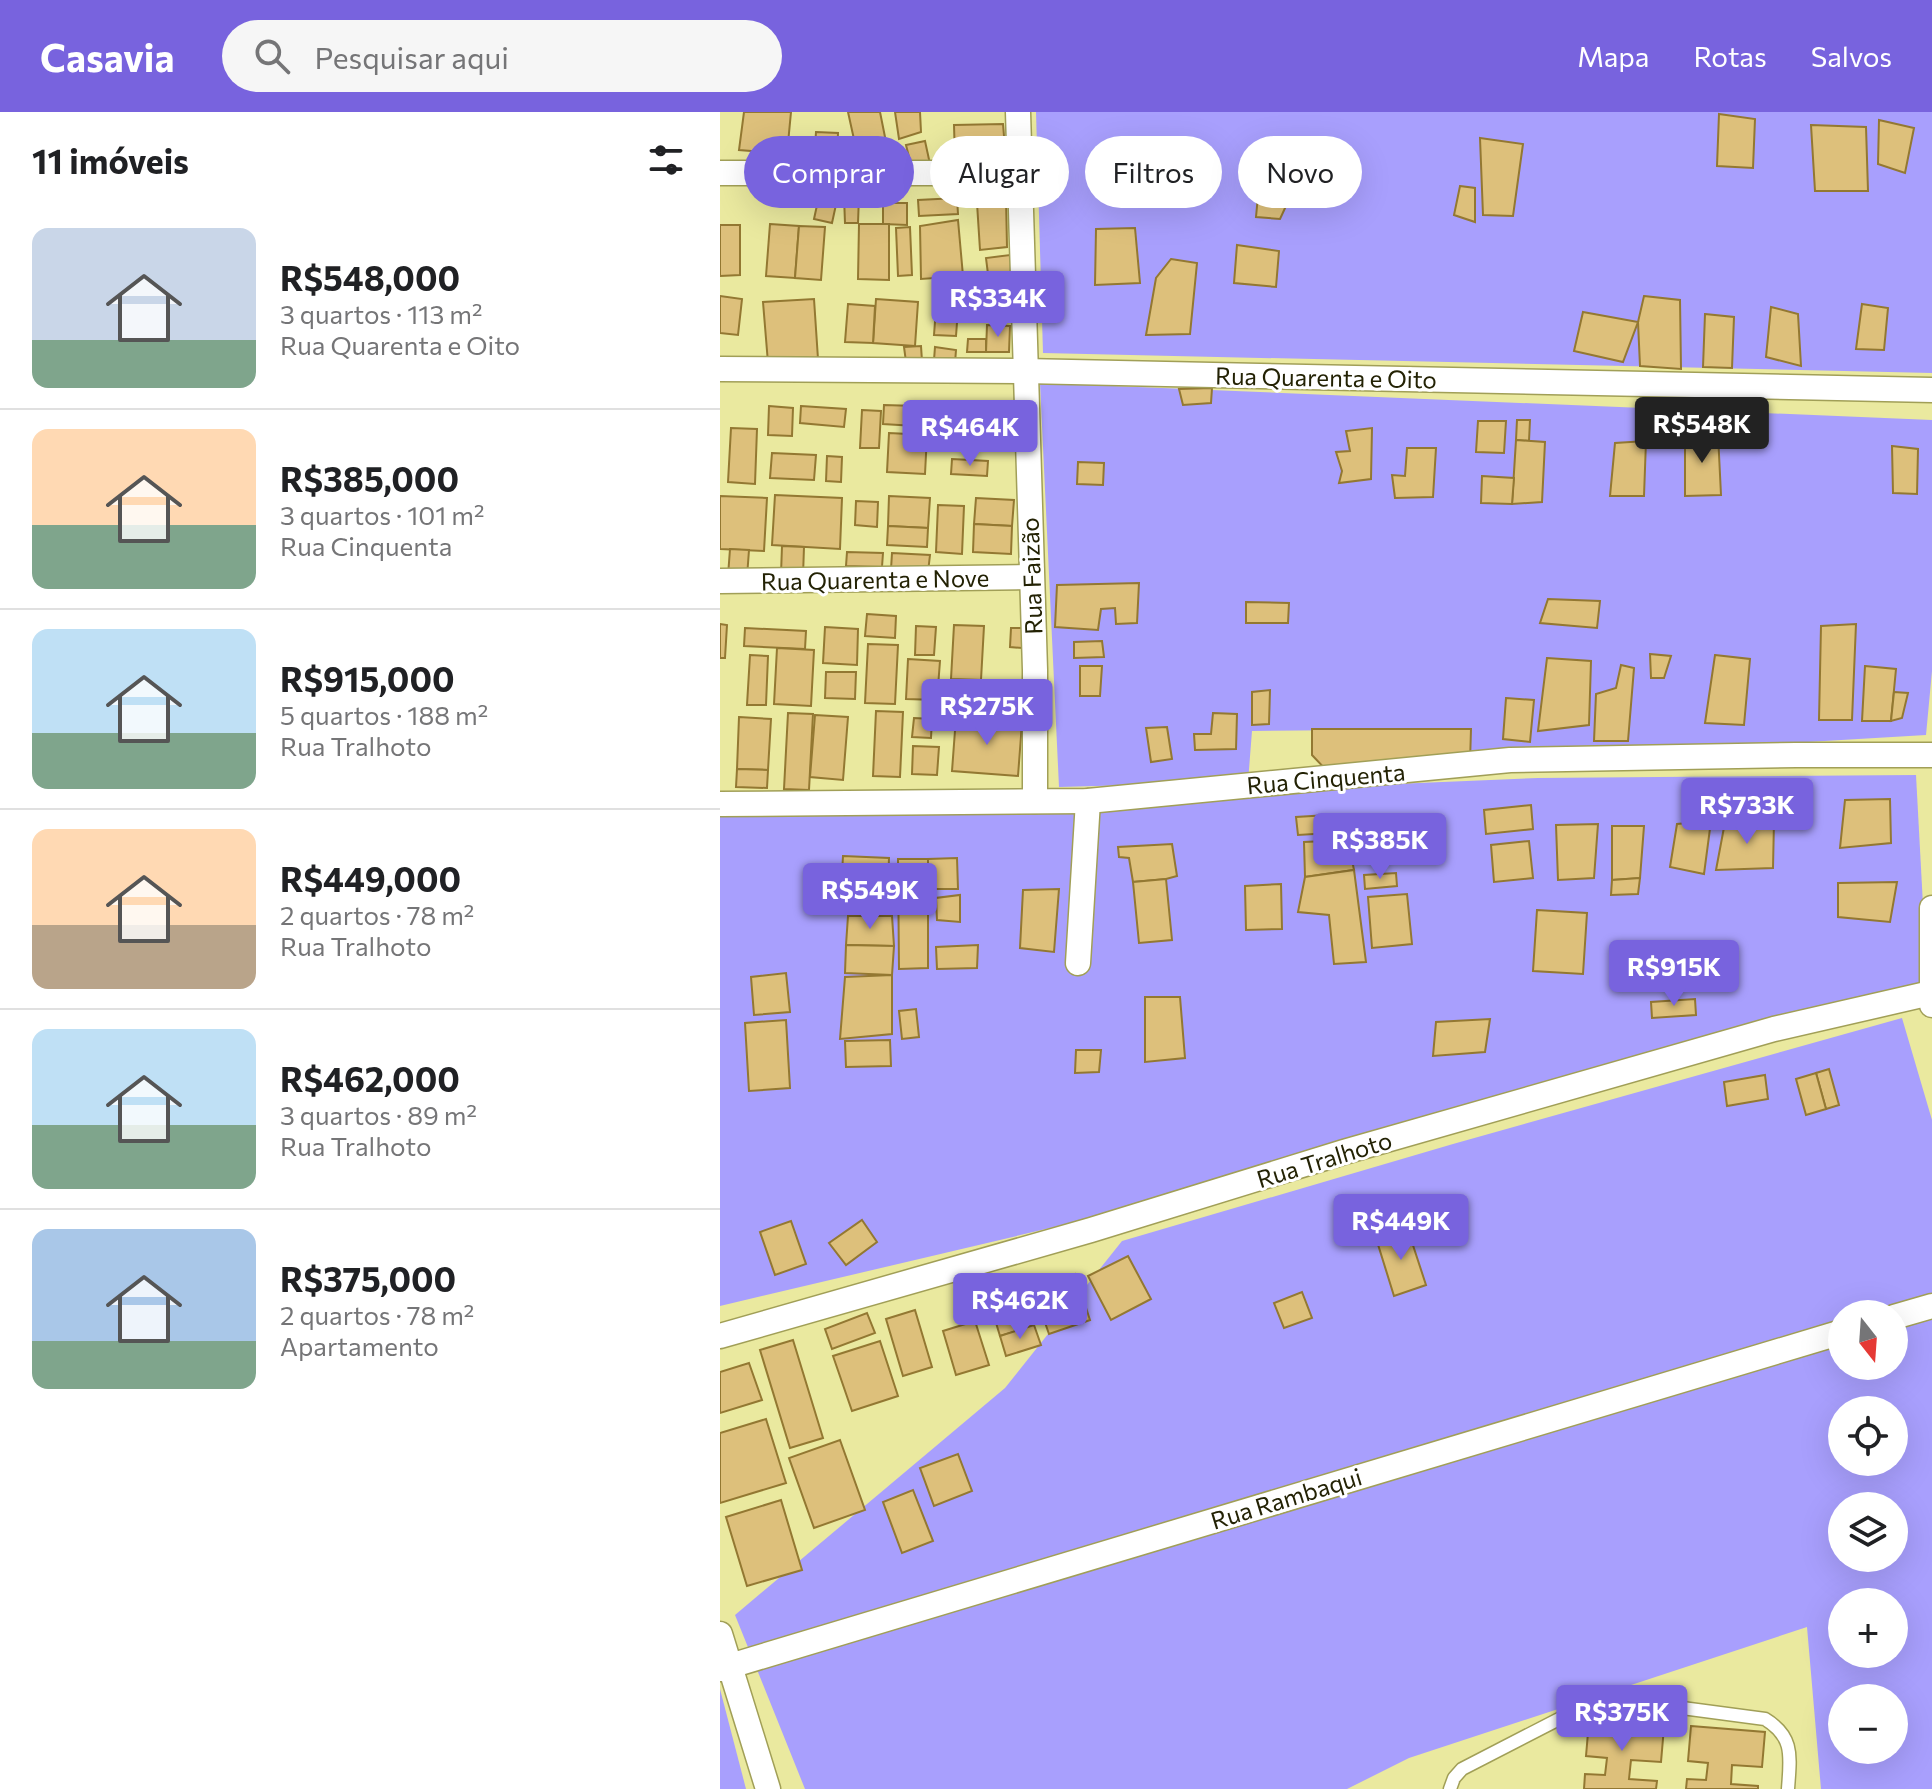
<!DOCTYPE html>
<html lang="pt">
<meta charset="utf-8">
<style>
body{margin:0;font-family:Commissioner,sans-serif;background:#f6f6f6;color:#202124;height:100vh;display:flex;flex-direction:column;font-size:30px;white-space:nowrap}
*{box-sizing:border-box;margin:0}
p{font-size:26px;color:#757577}
.icon{flex:none;width:44px;height:44px;fill:none;stroke:currentColor;stroke-width:2;stroke-linecap:round;stroke-linejoin:round}
.map{position:relative;flex:1;overflow:hidden}
.sheet{display:flex;flex-direction:column;background:#fff;width:720px}
.sheet>*{flex:none}
.banner{position:absolute;left:24px;top:24px;width:760px;height:72px;display:flex;gap:16px}
.needle{width:52px;rotate:163deg}
.controls{position:absolute;left:1108px;top:1188px;display:grid;gap:16px}
.controls a{display:grid;place-items:center;width:80px;height:80px;border-radius:50%;background:#fff;box-shadow:0 8px 32px #0002;font-size:40px}
.price{position:absolute;translate:-50% -68px;padding:0 18px;border-radius:8px;background:#7863de;color:#fff;font-size:26px;line-height:52px;filter:drop-shadow(0 2px 4px #0008)}
.price::after{content:'';position:absolute;left:50%;top:48px;width:24px;height:18px;margin-left:-12px;background:inherit;clip-path:polygon(0 0,100% 0,50% 100%)}
.price.on{background:#222;color:#fff}
ul{padding:0;list-style:none}
li{display:flex;align-items:center;gap:24px;height:200px;padding:0 32px}
li+li{border-top:2px solid #e0e0e0}
li span{display:grid;place-items:center;flex:none;width:224px;height:160px;border-radius:16px;color:#555}
li>.icon{margin-inline-start:auto}
span .icon{width:96px;height:96px;fill:#fffc;stroke-width:1}
li b{font-size:34px}
h2{display:flex;justify-content:space-between;align-items:center;height:96px;padding:0 32px;font-size:34px}
.tag{padding:0 28px;border-radius:36px;background:#fff;box-shadow:0 8px 32px #0002;font-size:28px;line-height:72px}
.tag.on{background:#7863de;color:#fff}
header{display:flex;align-items:center;gap:48px;box-sizing:border-box;height:112px;padding:0 40px;background:#7863de;color:#fff}
header strong{font-size:38px}
nav{display:flex;gap:44px;margin-inline-start:auto;font-size:28px}
.search{width:560px;height:72px;background:#f6f6f6;display:flex;align-items:center;gap:20px;box-sizing:border-box;padding:0 28px;border-radius:44px;color:#757577;font-size:30px}
main{display:flex;flex:1;min-height:0}
.map>svg:first-child{display:block}
</style>
<header>
<strong>Casavia</strong>
<div class="search"><svg class="icon" aria-label="search" viewBox="0 0 24 24"><circle cx="10" cy="10" r="6"/><path d="M15 15l6 6"/></svg>Pesquisar aqui</div>
<nav><a>Mapa</a><a>Rotas</a><a>Salvos</a></nav>
</header>
<main>
<section class="sheet">
<h2>11 imóveis<svg class="icon" aria-label="filters" viewBox="0 0 24 24"><path d="M4 7h16M4 17h16"/><circle cx="9" cy="7" r="2"/><circle cx="15" cy="17" r="2"/></svg></h2>
<ul>
<li><span style="background:linear-gradient(#c9d6e8 70%,#7fa58c 0)"><svg class="icon" aria-label="home" viewBox="0 0 24 24"><path d="M3 11l9-7 9 7M6 9v11h12V9"/></svg></span><div><b>R$548,000</b><p>3 quartos · 113 m²</p><p>Rua Quarenta e Oito</p></div></li>
<li><span style="background:linear-gradient(#ffd9b3 60%,#7fa58c 0)"><svg class="icon" aria-label="home" viewBox="0 0 24 24"><path d="M3 11l9-7 9 7M6 9v11h12V9"/></svg></span><div><b>R$385,000</b><p>3 quartos · 101 m²</p><p>Rua Cinquenta</p></div></li>
<li><span style="background:linear-gradient(#bfe0f5 65%,#7fa58c 0)"><svg class="icon" aria-label="home" viewBox="0 0 24 24"><path d="M3 11l9-7 9 7M6 9v11h12V9"/></svg></span><div><b>R$915,000</b><p>5 quartos · 188 m²</p><p>Rua Tralhoto</p></div></li>
<li><span style="background:linear-gradient(#ffd9b3 60%,#b9a48a 0)"><svg class="icon" aria-label="home" viewBox="0 0 24 24"><path d="M3 11l9-7 9 7M6 9v11h12V9"/></svg></span><div><b>R$449,000</b><p>2 quartos · 78 m²</p><p>Rua Tralhoto</p></div></li>
<li><span style="background:linear-gradient(#bfe0f5 60%,#7fa58c 0)"><svg class="icon" aria-label="home" viewBox="0 0 24 24"><path d="M3 11l9-7 9 7M6 9v11h12V9"/></svg></span><div><b>R$462,000</b><p>3 quartos · 89 m²</p><p>Rua Tralhoto</p></div></li>
<li><span style="background:linear-gradient(#a9c7e8 70%,#7fa58c 0)"><svg class="icon" aria-label="home" viewBox="0 0 24 24"><path d="M3 11l9-7 9 7M6 9v11h12V9"/></svg></span><div><b>R$375,000</b><p>2 quartos · 78 m²</p><p>Apartamento</p></div></li>
</ul>
</section>
<div class="map">
<svg width="1212" height="1677" viewBox="0 0 1212 1677">
<rect width="100%" height="100%" fill="#eae99f"/>
<g fill="#a89ffd" fill-rule="evenodd">
<polygon points="316,0 1212,0 1212,261 323,241"/>
<polygon points="320,271 1212,308 1212,559 1206,623 750,650 750,617 532,619 528,670 339,675"/>
<polygon points="1196,663 1206,849 1203,876 432,1092 0,1194 0,700 818,666"/>
<path d="M 1182,906 L 1212,1008 L 1212,1677 L 1101,1677 L 1087,1515 L 689,1646 L 627,1677 L 85,1677 L 15,1503 L 285,1276 L 402,1129 L 733,1032 ZM 1122,1202 L 1174,1202 L 1174,1254 L 1122,1254 ZM 1122,1298 L 1174,1298 L 1174,1350 L 1122,1350 ZM 1122,1394 L 1174,1394 L 1174,1446 L 1122,1446 ZM 1122,1490 L 1174,1490 L 1174,1542 L 1122,1542 ZM 1122,1586 L 1174,1586 L 1174,1638 L 1122,1638 Z"/>
<polygon points="0,1577 26,1677 0,1677"/>
</g>
<g fill="#ddc07b" stroke="#937832" stroke-width="2">
<polygon points="24,0 71,0 67,42 19,38"/>
<polygon points="128,0 160,0 167,35 137,41"/>
<polygon points="175,0 200,0 201,20 179,27"/>
<polygon points="999,2 1035,7 1033,56 997,54"/>
<polygon points="1159,8 1194,16 1185,61 1158,52"/>
<polygon points="283,12 286,48 235,48 234,13"/>
<polygon points="1091,13 1146,15 1148,79 1095,79"/>
<polygon points="96,20 118,21 117,44 103,45 105,36 95,35"/>
<polygon points="760,26 803,32 793,104 763,103"/>
<polygon points="205,29 210,52 192,57 186,33"/>
<polygon points="539,73 555,78 551,89 566,94 560,107 536,105"/>
<polygon points="740,74 755,76 755,110 734,103"/>
<polygon points="99,84 117,88 112,111 94,107"/>
<polygon points="124,84 139,84 138,111 125,111"/>
<polygon points="237,86 238,102 199,104 198,88"/>
<polygon points="286,86 287,135 260,138 257,91"/>
<polygon points="163,91 187,91 187,113 163,112"/>
<polygon points="238,108 243,164 201,167 200,114"/>
<polygon points="50,112 79,114 75,166 46,164"/>
<polygon points="139,112 169,112 169,168 138,167"/>
<polygon points="0,113 20,113 20,163 0,164"/>
<polygon points="79,114 105,115 101,168 75,166"/>
<polygon points="190,115 192,163 178,164 176,116"/>
<polygon points="415,116 420,171 375,173 376,117"/>
<polygon points="517,133 559,139 556,175 514,171"/>
<polygon points="290,143 293,166 269,170 266,146"/>
<polygon points="451,147 477,151 470,222 426,223 436,166"/>
<polygon points="217,183 239,184 236,224 214,223"/>
<polygon points="0,184 22,187 18,223 0,221"/>
<polygon points="924,184 960,188 961,257 920,254 918,210"/>
<polygon points="94,187 98,247 48,251 43,190"/>
<polygon points="156,187 198,190 195,234 153,231"/>
<polygon points="128,192 155,194 153,231 125,230"/>
<polygon points="1142,192 1168,196 1164,238 1136,237"/>
<polygon points="1051,195 1078,202 1081,254 1046,245"/>
<polygon points="863,200 918,210 903,250 854,239"/>
<polygon points="985,202 1014,205 1012,256 983,255"/>
<polygon points="267,213 290,214 289,240 266,240"/>
<polygon points="248,227 266,227 266,240 247,240"/>
<polygon points="201,234 202,249 186,250 184,235"/>
<polygon points="215,235 236,238 235,251 214,248"/>
<polygon points="492,276 491,291 463,293 459,277"/>
<polygon points="164,293 196,294 195,314 163,312"/>
<polygon points="49,294 73,296 72,324 48,323"/>
<polygon points="81,294 126,297 124,315 80,311"/>
<polygon points="142,298 161,299 159,336 140,336"/>
<polygon points="797,308 810,308 809,329 796,328"/>
<polygon points="758,309 786,309 784,341 756,340"/>
<polygon points="249,311 277,312 276,339 248,337"/>
<polygon points="212,314 237,315 236,339 211,338"/>
<polygon points="11,316 37,317 35,372 8,370"/>
<polygon points="652,316 651,367 619,371 622,359 616,340 630,339 626,319"/>
<polygon points="169,321 207,323 205,362 167,360"/>
<polygon points="998,322 1001,383 965,384 965,323"/>
<polygon points="796,328 825,330 822,390 792,392"/>
<polygon points="926,329 924,384 890,384 895,331"/>
<polygon points="1172,334 1198,337 1197,382 1173,381"/>
<polygon points="687,336 716,336 713,385 675,386 672,363 685,364"/>
<polygon points="52,341 96,343 94,368 50,366"/>
<polygon points="107,344 122,345 121,370 106,369"/>
<polygon points="232,347 268,349 267,364 231,362"/>
<polygon points="358,350 384,351 383,373 357,372"/>
<polygon points="762,364 794,366 792,392 761,391"/>
<polygon points="55,383 122,386 120,437 52,433"/>
<polygon points="0,384 47,386 44,439 0,437"/>
<polygon points="169,384 210,386 208,416 168,414"/>
<polygon points="256,386 294,388 292,414 254,412"/>
<polygon points="136,389 158,390 157,415 135,413"/>
<polygon points="218,393 244,394 242,442 216,440"/>
<polygon points="254,412 292,414 291,442 253,440"/>
<polygon points="168,414 208,416 207,435 167,433"/>
<polygon points="62,434 84,435 83,464 61,462"/>
<polygon points="10,437 29,438 27,465 8,464"/>
<polygon points="127,440 163,441 162,455 126,454"/>
<polygon points="172,441 210,443 208,460 171,457"/>
<polygon points="419,471 417,511 396,512 395,496 381,497 378,518 335,515 337,473"/>
<polygon points="828,487 880,489 877,516 820,511"/>
<polygon points="526,490 569,491 568,511 526,511"/>
<polygon points="147,502 176,504 175,526 145,524"/>
<polygon points="0,512 7,513 5,546 0,546"/>
<polygon points="1136,512 1132,608 1099,608 1101,514"/>
<polygon points="234,513 264,514 261,568 231,567"/>
<polygon points="196,514 216,515 214,543 195,543"/>
<polygon points="105,515 138,517 137,553 103,551"/>
<polygon points="25,516 86,519 85,537 24,534"/>
<polygon points="291,516 303,516 302,536 290,535"/>
<polygon points="382,529 384,545 354,546 354,530"/>
<polygon points="148,532 178,533 175,592 145,591"/>
<polygon points="57,536 94,538 91,594 54,592"/>
<polygon points="930,542 951,544 944,566 931,566"/>
<polygon points="30,543 48,544 46,593 27,593"/>
<polygon points="995,543 1030,547 1024,613 985,611"/>
<polygon points="827,546 871,549 869,613 818,619"/>
<polygon points="188,547 220,549 217,588 186,587"/>
<polygon points="901,553 914,556 908,629 874,629 876,582 896,576"/>
<polygon points="360,554 382,554 380,584 360,584"/>
<polygon points="1145,554 1176,557 1171,609 1142,609"/>
<polygon points="106,560 136,560 135,587 105,586"/>
<polygon points="280,571 308,573 306,599 278,597"/>
<polygon points="550,578 549,612 532,613 532,580"/>
<polygon points="1174,580 1188,581 1182,606 1171,609"/>
<polygon points="786,586 814,588 810,630 783,627"/>
<polygon points="156,599 183,600 180,665 153,664"/>
<polygon points="68,601 93,602 89,678 64,677"/>
<polygon points="493,601 517,602 516,637 475,638 474,622 491,622"/>
<polygon points="95,603 128,605 123,668 90,665"/>
<polygon points="19,605 51,607 48,658 17,657"/>
<polygon points="236,605 302,611 298,664 232,659"/>
<polygon points="194,606 212,607 211,626 192,625"/>
<polygon points="447,615 452,647 431,650 426,616"/>
<polygon points="592,617 751,617 750,650 609,661 592,643"/>
<polygon points="193,634 219,635 217,663 192,662"/>
<polygon points="17,657 48,658 47,676 16,675"/>
<polygon points="1170,687 1171,731 1120,736 1125,688"/>
<polygon points="811,693 813,717 766,722 764,698"/>
<polygon points="625,702 626,720 578,723 576,705"/>
<polygon points="991,709 984,762 950,755 957,712"/>
<polygon points="1054,709 1053,756 996,758 1005,710"/>
<polygon points="679,710 683,745 643,749 639,714"/>
<polygon points="878,712 874,766 838,768 836,713"/>
<polygon points="892,714 924,714 920,766 892,768"/>
<polygon points="628,728 634,758 585,765 584,730"/>
<polygon points="809,729 813,766 774,770 771,733"/>
<polygon points="452,732 457,764 446,767 413,770 409,746 399,745 398,735"/>
<polygon points="123,744 169,746 167,800 120,798"/>
<polygon points="237,746 238,777 208,777 208,747"/>
<polygon points="178,747 208,747 208,856 179,857"/>
<polygon points="634,758 646,850 614,852 609,803 578,800 585,765"/>
<polygon points="676,761 677,774 645,777 644,763"/>
<polygon points="920,766 918,782 891,783 892,768"/>
<polygon points="446,767 452,828 419,831 413,770"/>
<polygon points="1177,770 1170,810 1118,805 1118,771"/>
<polygon points="561,772 562,817 526,818 525,774"/>
<polygon points="339,777 334,840 300,836 303,778"/>
<polygon points="687,782 692,832 652,836 648,785"/>
<polygon points="240,783 240,810 217,808 216,786"/>
<polygon points="817,798 867,801 863,862 813,859"/>
<polygon points="128,804 172,804 174,834 126,833"/>
<polygon points="126,833 174,834 172,863 125,861"/>
<polygon points="258,833 257,856 217,857 216,835"/>
<polygon points="66,861 70,900 34,903 31,865"/>
<polygon points="172,863 172,922 120,927 125,865"/>
<polygon points="425,885 460,885 465,946 425,950"/>
<polygon points="975,887 976,903 932,906 931,890"/>
<polygon points="196,897 199,925 182,927 179,899"/>
<polygon points="770,907 765,940 713,944 716,910"/>
<polygon points="66,908 70,976 29,979 25,911"/>
<polygon points="170,928 171,954 126,955 125,929"/>
<polygon points="356,938 381,938 379,960 355,961"/>
<polygon points="1109,957 1119,993 1106,997 1096,961"/>
<polygon points="1096,961 1106,997 1086,1003 1076,967"/>
<polygon points="1045,963 1048,987 1007,994 1004,970"/>
<polygon points="142,1108 157,1130 126,1153 109,1131"/>
<polygon points="71,1109 86,1152 55,1163 40,1120"/>
<polygon points="687,1115 706,1173 674,1184 656,1126"/>
<polygon points="408,1144 431,1187 391,1208 368,1164"/>
<polygon points="355,1162 370,1208 329,1222 313,1176"/>
<polygon points="582,1180 592,1206 564,1216 554,1191"/>
<polygon points="300,1193 307,1216 280,1224 273,1201"/>
<polygon points="195,1198 212,1255 183,1264 166,1207"/>
<polygon points="147,1201 155,1221 112,1237 105,1217"/>
<polygon points="255,1209 269,1253 236,1263 223,1219"/>
<polygon points="314,1213 321,1233 286,1244 280,1224"/>
<polygon points="73,1228 103,1326 70,1336 40,1238"/>
<polygon points="160,1229 178,1284 132,1299 113,1244"/>
<polygon points="29,1251 42,1288 0,1301 0,1260"/>
<polygon points="46,1307 66,1371 0,1391 0,1321"/>
<polygon points="120,1328 145,1398 94,1416 69,1346"/>
<polygon points="238,1342 252,1379 214,1394 200,1356"/>
<polygon points="193,1378 213,1429 182,1441 163,1390"/>
<polygon points="61,1388 82,1458 27,1474 6,1405"/>
<polygon points="869,1609 944,1615 941,1650 911,1648 909,1667 937,1669 936,1677 864,1677 865,1662 885,1663 887,1646 866,1644"/>
<polygon points="971,1614 1045,1620 1042,1655 1012,1653 1011,1672 1038,1674 1038,1677 966,1677 967,1667 986,1668 988,1651 968,1649"/>
</g>
<g fill="none" stroke-linecap="round" stroke-linejoin="round">
<g stroke="#a19f57" stroke-width="15">
<path id="service" d="M 730,1677 L 734,1666 L 742,1657 L 876,1588 L 887,1586 L 1045,1607 C 1075,1625 1070,1646 1068,1677"/>
</g>
<g stroke="#a19f57" stroke-width="27">
<g id="minor">
<polyline points="298,0 315,558 315,689"/>
<polyline points="0,61 300,61"/>
<polyline points="0,257 304,259 1212,278"/>
<polyline points="0,469 311,465"/>
<polyline points="0,692 368,689 790,648 1076,643 1212,643"/>
<polyline points="1212,796 1212,893"/>
<polyline points="358,851 368,689"/>
<polyline points="1174,1205 1212,1194"/>
<polyline points="0,1224 371,1118 624,1040 1054,917 1211,881"/>
<polyline points="0,1522 48,1677"/>
<polyline points="0,1557 1122,1220"/>
</g>
</g>
<use href="#service" stroke="#fff" stroke-width="12"/>
<use href="#minor" stroke="#fff" stroke-width="24"/>
</g>
<g text-anchor="middle" dominant-baseline="central" stroke-width="6" stroke-linejoin="round" paint-order="stroke">
<g font-size="24" fill="#232204" stroke="#fff">
<text transform="translate(606 265) rotate(1)">Rua Quarenta e Oito</text>
<text transform="translate(311 464) rotate(-92)">Rua Faizão</text>
<text transform="translate(155 467) rotate(-1)">Rua Quarenta e Nove</text>
<text transform="translate(606 666) rotate(-5)">Rua Cinquenta</text>
<text transform="translate(604 1047) rotate(-17)">Rua Tralhoto</text>
<text transform="translate(566 1386) rotate(-17)">Rua Rambaqui</text>
</g>
</g>
</svg>
<div class="controls">
<a><svg class="needle" viewBox="-14 -14 28 28"><path d="M0-13l5 13h-10z" fill="#e53935"/><path d="M0 13l5-13h-10z" fill="#757577"/></svg></a>
<a><svg class="icon" aria-label="locate" viewBox="0 0 24 24"><circle cx="12" cy="12" r="6"/><path d="M12 2v4M12 18v4M2 12h4M18 12h4"/></svg></a>
<a><svg class="icon" aria-label="layers" viewBox="0 0 24 24"><path d="M12 4l9 5-9 5-9-5zM3 14l9 5 9-5"/></svg></a>
<a>+</a>
<a>−</a>
</div>
<b class="price" style="left:278px;top:227px">R$334K</b>
<b class="price on" style="left:982px;top:353px">R$548K</b>
<b class="price" style="left:250px;top:356px">R$464K</b>
<b class="price" style="left:267px;top:635px">R$275K</b>
<b class="price" style="left:1027px;top:734px">R$733K</b>
<b class="price" style="left:660px;top:769px">R$385K</b>
<b class="price" style="left:150px;top:819px">R$549K</b>
<b class="price" style="left:954px;top:896px">R$915K</b>
<b class="price" style="left:681px;top:1150px">R$449K</b>
<b class="price" style="left:300px;top:1229px">R$462K</b>
<b class="price" style="left:902px;top:1641px">R$375K</b>
<div class="banner">
<a class="tag on">Comprar</a>
<a class="tag">Alugar</a>
<a class="tag">Filtros</a>
<a class="tag">Novo</a>
</div>
</div>
</main>
